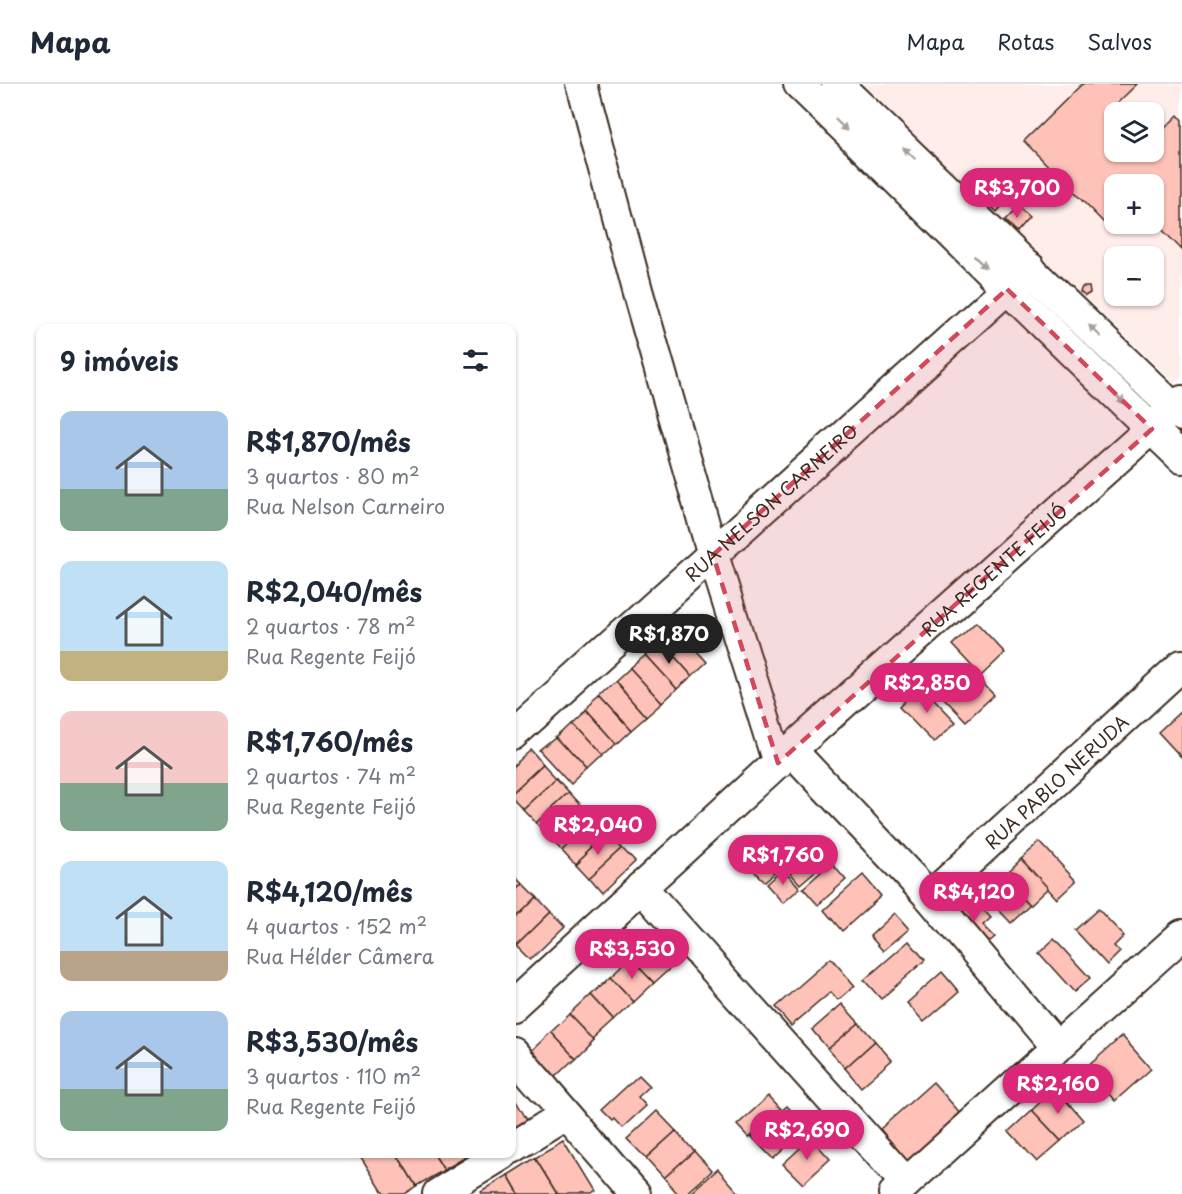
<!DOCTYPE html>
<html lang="pt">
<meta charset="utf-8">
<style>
body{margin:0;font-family:"Playpen Sans",sans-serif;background:#f2f2f3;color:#1f2937;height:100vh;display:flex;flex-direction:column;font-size:22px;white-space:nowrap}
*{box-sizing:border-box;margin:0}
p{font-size:20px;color:#747a83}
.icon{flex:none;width:33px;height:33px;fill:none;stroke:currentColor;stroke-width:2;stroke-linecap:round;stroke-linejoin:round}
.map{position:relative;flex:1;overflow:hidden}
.panel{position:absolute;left:36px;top:240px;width:480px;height:834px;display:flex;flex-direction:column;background:#fff;border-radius:12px;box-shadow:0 2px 4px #0004}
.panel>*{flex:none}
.fabs{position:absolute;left:1104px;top:18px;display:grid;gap:12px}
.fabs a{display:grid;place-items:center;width:60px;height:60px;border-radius:12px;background:#fff;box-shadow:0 2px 4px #0004;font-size:30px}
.price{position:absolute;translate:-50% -51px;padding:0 14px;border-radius:21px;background:#db2777;color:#fff;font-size:20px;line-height:39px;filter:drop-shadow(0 2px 3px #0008)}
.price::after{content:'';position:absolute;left:50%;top:36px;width:18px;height:14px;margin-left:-9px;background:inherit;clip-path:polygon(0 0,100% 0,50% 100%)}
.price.selected{background:#222;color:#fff}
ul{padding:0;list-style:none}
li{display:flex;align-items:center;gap:18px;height:150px;padding:0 24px}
li span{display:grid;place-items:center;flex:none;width:168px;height:120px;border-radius:12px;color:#555}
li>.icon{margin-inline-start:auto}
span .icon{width:72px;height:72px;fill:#fffc;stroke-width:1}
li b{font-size:26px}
h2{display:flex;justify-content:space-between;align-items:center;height:72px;padding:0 24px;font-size:26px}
header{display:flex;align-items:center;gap:36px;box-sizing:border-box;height:84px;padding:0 30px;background:#fff;border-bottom:2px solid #e0e1e3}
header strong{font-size:28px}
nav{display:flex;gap:33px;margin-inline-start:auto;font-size:21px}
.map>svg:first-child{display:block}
</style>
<header>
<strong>Mapa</strong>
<nav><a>Mapa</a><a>Rotas</a><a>Salvos</a></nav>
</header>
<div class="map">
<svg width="1182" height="1110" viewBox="0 0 1182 1110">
<rect width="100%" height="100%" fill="#fff"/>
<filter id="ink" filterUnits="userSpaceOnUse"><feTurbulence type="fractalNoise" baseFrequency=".0167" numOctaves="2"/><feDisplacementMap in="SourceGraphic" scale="12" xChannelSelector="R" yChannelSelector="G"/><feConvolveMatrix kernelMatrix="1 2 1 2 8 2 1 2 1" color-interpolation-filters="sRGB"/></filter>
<g filter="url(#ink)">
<path fill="#ffedea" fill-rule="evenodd" d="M 858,0 L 1182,0 L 1182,293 L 1175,299 ZM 1114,28 L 1154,28 L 1154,68 L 1114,68 ZM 1114,100 L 1154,100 L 1154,140 L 1114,140 ZM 1114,172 L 1154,172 L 1154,212 L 1114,212 Z"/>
<g fill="#fec2b9" stroke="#3b2a1e" stroke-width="1.5">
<polygon points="1082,0 1137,0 1106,30 1114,39 1114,68 1154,68 1154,55 1178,31 1182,36 1182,166 1154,137 1154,100 1114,100 1114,129 1104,139 1024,57"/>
<polygon points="991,95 1010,113 997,128 977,109"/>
<polygon points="1018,123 1029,133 1016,148 1005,137"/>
<polygon points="1082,203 1089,203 1090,209 1085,212 1080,208"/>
<polygon points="976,538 1005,569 981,592 952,561"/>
<polygon points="676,544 707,578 692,592 661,557"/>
<polygon points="661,557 692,592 677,605 646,571"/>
<polygon points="646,571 677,605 662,619 630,584"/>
<polygon points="630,584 662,619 646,633 615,598"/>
<polygon points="970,586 994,611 966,637 942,612"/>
<polygon points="615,598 646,633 631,646 600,612"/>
<polygon points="921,601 956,638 934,659 899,623"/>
<polygon points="600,612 631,646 616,660 585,625"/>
<polygon points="585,625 616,660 601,673 570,639"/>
<polygon points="1182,626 1182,674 1158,648"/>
<polygon points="570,639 601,673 586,687 555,653"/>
<polygon points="555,653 586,687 571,701 539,666"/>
<polygon points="531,666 543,680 512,709 512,683"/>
<polygon points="543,680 556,694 523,725 512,713 512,709"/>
<polygon points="556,694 569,708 536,739 523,725"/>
<polygon points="569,708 582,722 549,753 536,739"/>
<polygon points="582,722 596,736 562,767 549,753"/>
<polygon points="596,736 608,750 575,781 562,767"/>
<polygon points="608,750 622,764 588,795 575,781"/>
<polygon points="1040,758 1076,797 1057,815 1021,775"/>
<polygon points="814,759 828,776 800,800 786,784"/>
<polygon points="622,764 635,778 601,810 588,795"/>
<polygon points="764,766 780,784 764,798 748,780"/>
<polygon points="1021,775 1048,804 1029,822 1003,793"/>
<polygon points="831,779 846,796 818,821 803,804"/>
<polygon points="783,785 800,804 783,819 766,800"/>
<polygon points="512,787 523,799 512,810"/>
<polygon points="863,791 881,812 842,847 824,826"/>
<polygon points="1003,793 1029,822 1011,839 984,810"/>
<polygon points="523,799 537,813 512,838 512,810"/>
<polygon points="537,813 551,828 516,862 512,857 512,838"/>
<polygon points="962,818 969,826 977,819 991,834 983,841 995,853 982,864 950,829"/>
<polygon points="1098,825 1124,852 1114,862 1120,868 1107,881 1075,846"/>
<polygon points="551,828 565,842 530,876 516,862"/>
<polygon points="895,829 909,845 883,867 870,852"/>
<polygon points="649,855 674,881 654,899 630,874"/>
<polygon points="1054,855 1090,894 1074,908 1039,869"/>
<polygon points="909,857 925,876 881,915 864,896"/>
<polygon points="630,874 654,899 634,918 610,892"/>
<polygon points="831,874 855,902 838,916 831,908 791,942 775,923"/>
<polygon points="942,888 959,908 924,938 907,919"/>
<polygon points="610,892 634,918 614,937 590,911"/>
<polygon points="590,911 614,937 594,955 570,930"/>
<polygon points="842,920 859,939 828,965 812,946"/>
<polygon points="570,930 594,955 575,974 551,948"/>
<polygon points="859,939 875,957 845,984 828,965"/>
<polygon points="551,948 575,974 555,993 531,967"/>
<polygon points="1122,952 1151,985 1115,1017 1086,984"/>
<polygon points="875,957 892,976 861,1003 845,984"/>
<polygon points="639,991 650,1002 638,1013 646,1022 622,1044 614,1035 612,1037 601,1026"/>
<polygon points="933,998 962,1031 908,1078 880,1045"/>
<polygon points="1055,1004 1083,1036 1061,1057 1032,1026"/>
<polygon points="512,1010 527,1036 512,1045"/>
<polygon points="769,1012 781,1025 749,1054 737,1041"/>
<polygon points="787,1022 807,1044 773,1075 752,1053"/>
<polygon points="1032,1026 1061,1057 1037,1078 1009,1047"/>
<polygon points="657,1027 676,1047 646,1074 627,1055"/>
<polygon points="676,1047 694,1067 664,1094 646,1074"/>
<polygon points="811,1054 830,1075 803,1100 783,1080"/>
<polygon points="563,1058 593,1107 589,1110 557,1110 535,1074"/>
<polygon points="694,1067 712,1087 686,1110 678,1110 664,1094"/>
<polygon points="359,1070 397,1070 416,1102 404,1110 384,1110"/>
<polygon points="397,1070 434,1070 444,1086 416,1102"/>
<polygon points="434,1070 471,1070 444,1086"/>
<polygon points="535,1074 557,1110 519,1110 508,1091"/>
<polygon points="718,1085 740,1110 690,1110"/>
<polygon points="508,1091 519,1110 482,1110 481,1108"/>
</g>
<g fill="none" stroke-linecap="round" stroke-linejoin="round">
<g stroke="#3b2a1e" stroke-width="34">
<g id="minor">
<polyline points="582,0 637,206 713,471 778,679"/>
<path d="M 799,0 C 927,124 1052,251 1182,374"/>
<polyline points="837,0 1182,332"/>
<path id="s1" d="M 512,651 L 1030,184"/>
<polyline points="791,666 930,813 1057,964"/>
<polyline points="641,803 906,1099"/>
<path id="s2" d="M 930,813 L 1182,581"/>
<path id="s3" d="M 512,922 L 791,666 L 1182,317"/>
<polyline points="512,968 635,1110"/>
<polyline points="512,1064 565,1031"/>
<polyline points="438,1110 503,1070"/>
<polyline points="894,1110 1182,851"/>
</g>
</g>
<use href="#minor" stroke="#fff" stroke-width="30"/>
</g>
<defs><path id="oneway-solid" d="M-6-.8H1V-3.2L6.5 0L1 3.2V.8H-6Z" transform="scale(1.5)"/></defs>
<g fill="#a79f9a">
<use href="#oneway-solid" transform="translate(841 41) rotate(44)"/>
<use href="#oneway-solid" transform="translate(909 69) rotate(-136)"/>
<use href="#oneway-solid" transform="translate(980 178) rotate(45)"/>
<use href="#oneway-solid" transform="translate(1095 247) rotate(-136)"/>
<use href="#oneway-solid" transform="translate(1119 314) rotate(44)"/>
</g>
</g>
<path fill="#d1495b" fill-opacity="0.2" stroke="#d1495b" stroke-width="4.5" stroke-dasharray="12 8" stroke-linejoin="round" d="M 1007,205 L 1152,345 L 778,679 L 713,471 Z"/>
<g text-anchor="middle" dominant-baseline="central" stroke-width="4.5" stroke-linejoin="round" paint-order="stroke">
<g font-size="18" fill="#3b2a1e" stroke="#fff">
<text stroke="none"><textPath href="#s1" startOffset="348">RUA NELSON CARNEIRO</textPath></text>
<text stroke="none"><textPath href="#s3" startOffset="650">RUA REGENTE FEIJÓ</textPath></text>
<text stroke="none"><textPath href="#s2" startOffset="171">RUA PABLO NERUDA</textPath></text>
</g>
</g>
</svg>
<div class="fabs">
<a><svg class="icon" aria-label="layers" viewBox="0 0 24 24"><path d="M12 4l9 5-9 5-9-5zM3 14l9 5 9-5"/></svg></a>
<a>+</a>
<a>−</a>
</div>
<b class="price" style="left:1017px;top:135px">R$3,700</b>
<b class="price selected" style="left:669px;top:581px">R$1,870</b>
<b class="price" style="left:927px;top:630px">R$2,850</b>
<b class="price" style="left:598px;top:772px">R$2,040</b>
<b class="price" style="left:783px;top:802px">R$1,760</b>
<b class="price" style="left:974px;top:839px">R$4,120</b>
<b class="price" style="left:632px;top:896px">R$3,530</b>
<b class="price" style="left:1058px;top:1031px">R$2,160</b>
<b class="price" style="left:807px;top:1077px">R$2,690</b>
<section class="panel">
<h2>9 imóveis<svg class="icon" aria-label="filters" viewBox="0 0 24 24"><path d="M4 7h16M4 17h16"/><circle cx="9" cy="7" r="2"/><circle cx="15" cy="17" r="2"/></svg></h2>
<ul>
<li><span style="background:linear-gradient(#a9c7e8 65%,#7fa58c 0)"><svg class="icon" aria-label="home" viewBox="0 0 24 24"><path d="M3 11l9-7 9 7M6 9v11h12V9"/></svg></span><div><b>R$1,870/mês</b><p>3 quartos · 80 m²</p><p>Rua Nelson Carneiro</p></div></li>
<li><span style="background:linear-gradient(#bfe0f5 75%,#c2b280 0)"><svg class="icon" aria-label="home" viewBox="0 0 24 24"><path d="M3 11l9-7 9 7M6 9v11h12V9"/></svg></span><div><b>R$2,040/mês</b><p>2 quartos · 78 m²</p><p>Rua Regente Feijó</p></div></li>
<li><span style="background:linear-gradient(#f6c9c9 60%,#7fa58c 0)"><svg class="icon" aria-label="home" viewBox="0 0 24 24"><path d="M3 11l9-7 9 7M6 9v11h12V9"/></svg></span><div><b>R$1,760/mês</b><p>2 quartos · 74 m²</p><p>Rua Regente Feijó</p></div></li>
<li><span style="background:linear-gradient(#bfe0f5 75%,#b9a48a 0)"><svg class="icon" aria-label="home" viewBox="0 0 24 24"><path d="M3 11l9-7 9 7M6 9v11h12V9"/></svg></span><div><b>R$4,120/mês</b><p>4 quartos · 152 m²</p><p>Rua Hélder Câmera</p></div></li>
<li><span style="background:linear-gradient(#a9c7e8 65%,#7fa58c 0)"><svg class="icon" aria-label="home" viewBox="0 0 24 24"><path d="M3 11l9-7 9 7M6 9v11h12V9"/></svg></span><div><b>R$3,530/mês</b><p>3 quartos · 110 m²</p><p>Rua Regente Feijó</p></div></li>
</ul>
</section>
</div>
